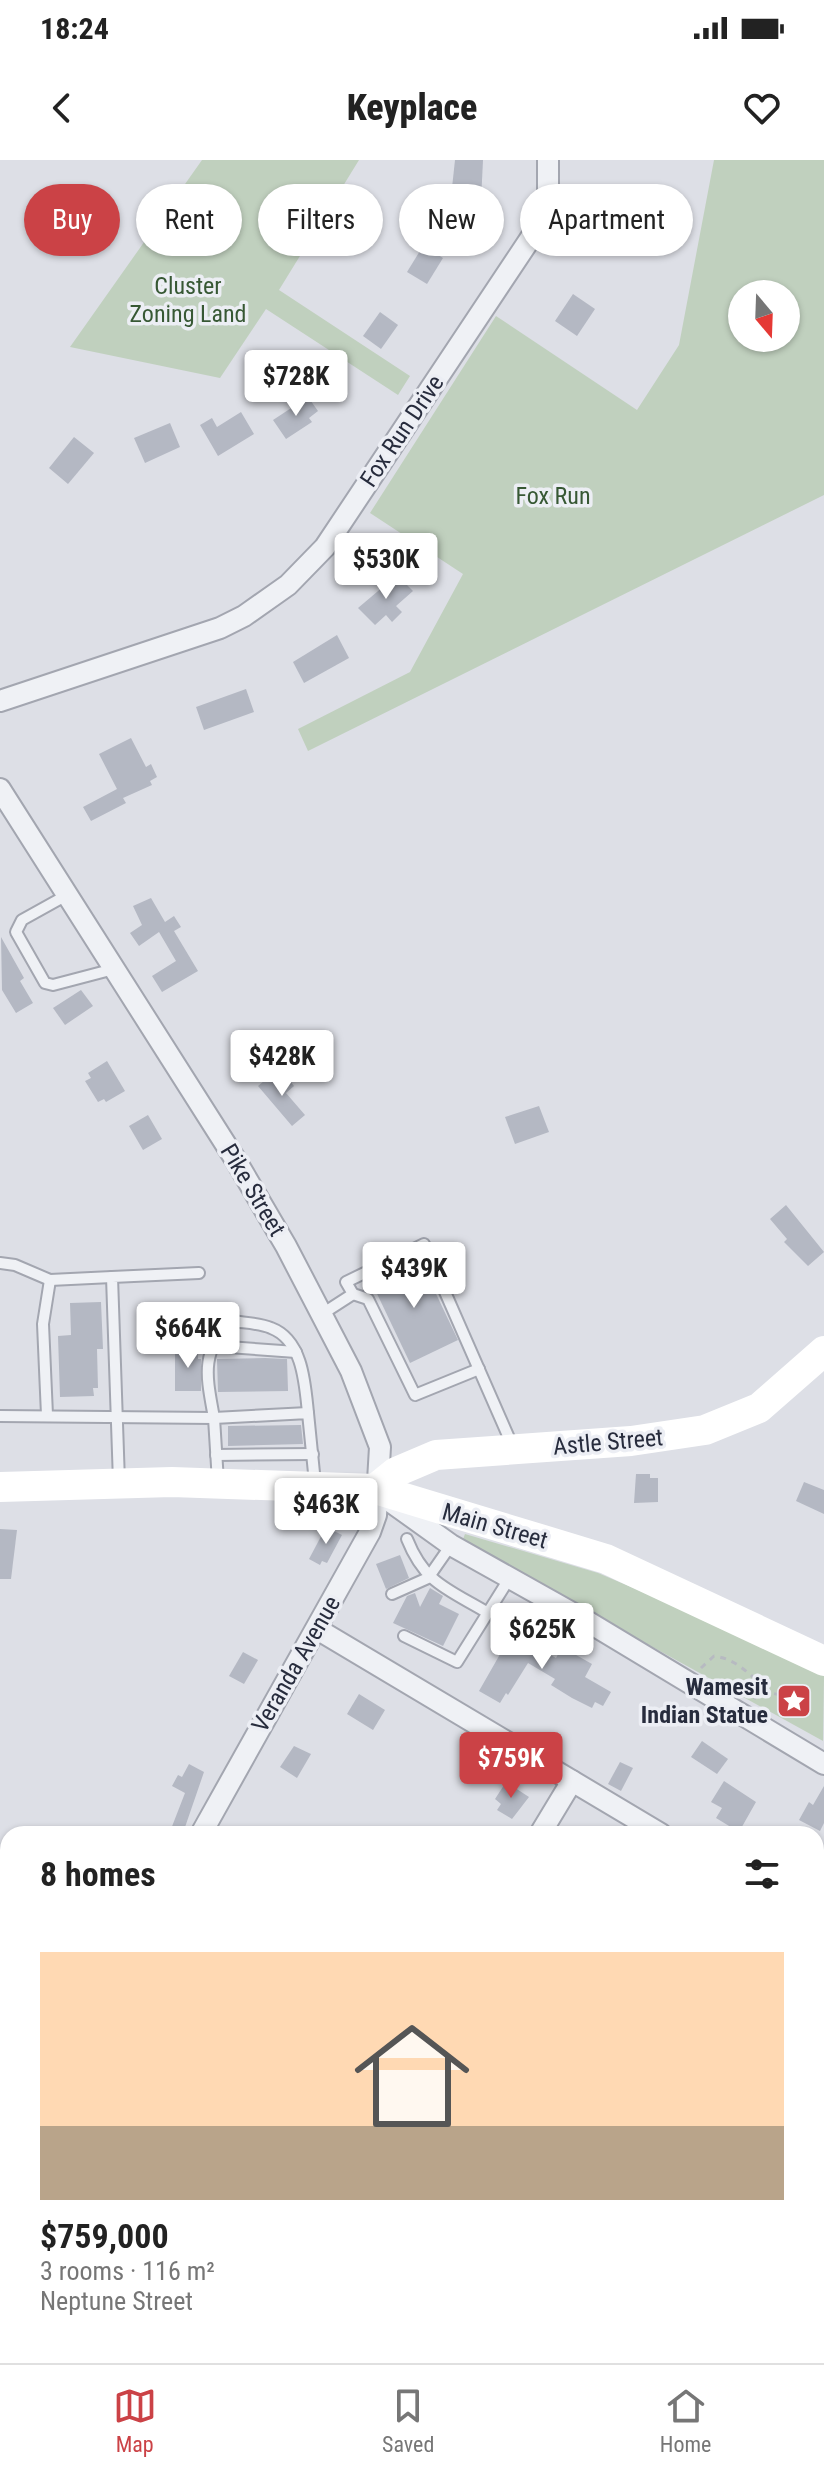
<!DOCTYPE html>
<meta charset="utf-8">
<style>
body{margin:0;font-family:"Roboto Condensed",sans-serif;background:#f2f2f2;color:#222;height:100vh;display:flex;flex-direction:column;font-size:30px;white-space:nowrap}
*{box-sizing:border-box;margin:0}
p{font-size:26px;color:#767676}
.icon{flex:none;width:44px;height:44px;fill:none;stroke:currentColor;stroke-width:2;stroke-linecap:round;stroke-linejoin:round}
.map{position:relative;flex:1;overflow:hidden}
.details{position:absolute;left:0px;top:1666px;width:824px;height:538px;display:flex;flex-direction:column;background:#fff;border-radius:24px 24px 0 0;box-shadow:0 2px 6px #0004}
.details>*{flex:none}
.hud{position:absolute;left:24px;top:24px;width:776px;height:72px;display:flex;gap:16px}
.needle{width:52px;rotate:161deg}
.tools{position:absolute;left:728px;top:120px;display:grid;gap:16px}
.tools a{display:grid;place-items:center;width:72px;height:72px;border-radius:50%;background:#fff;box-shadow:0 2px 6px #0004;font-size:40px}
.price{position:absolute;translate:-50% -68px;padding:0 18px;border-radius:8px;background:#fff;color:#222;font-size:26px;line-height:52px;filter:drop-shadow(0 2px 4px #0008)}
.price::after{content:'';position:absolute;left:50%;top:48px;width:24px;height:18px;margin-left:-12px;background:inherit;clip-path:polygon(0 0,100% 0,50% 100%)}
.price.current{background:#cb4246;color:#fff}
ul{padding:0;list-style:none}
li{display:grid;align-content:center;gap:16px;height:424px;padding:0 40px}
li span{display:grid;place-items:center;height:248px;border-radius:0px;color:#555}
li>.icon{margin-inline-start:auto}
span .icon{width:144px;height:144px;fill:#fffc;stroke-width:1}
li b{font-size:34px}
h2{display:flex;justify-content:space-between;align-items:center;height:96px;padding:0 40px;font-size:34px}
.chip{padding:0 28px;border-radius:36px;background:#fff;box-shadow:0 2px 6px #0004;font-size:28px;line-height:72px}
.chip.current{background:#cb4246;color:#fff}
.status{display:flex;justify-content:space-between;align-items:center;height:56px;padding:0 40px;background:#fff;direction:ltr}
.status svg{height:22px;fill:currentColor}
header{display:flex;justify-content:space-between;align-items:center;height:104px;padding:0 40px;background:#fff;font-size:36px;font-weight:800}
.tabs{display:flex;justify-content:space-around;align-items:center;height:112px;border-top:2px solid #e0e0e0;background:#fff;font-size:22px;color:#767676}
.tabs a{display:grid;justify-items:center;gap:4px}
.tabs .current{color:#cb4246}
.map>svg:first-child{display:block}
</style>
<div class="status"><b>18:24</b><svg viewBox="0 0 49 12"><path d="M0 12V9h3v3zM5 12V6h3v6zM10 12V3h3v9zM15 12V0h3v12zM26 1h20v11H26zM47 4h2v5h-2z"/></svg></div>
<header><svg class="icon" aria-label="back" viewBox="0 0 24 24"><path d="M15 5l-7 7 7 7"/></svg>Keyplace<svg class="icon" aria-label="heart" viewBox="0 0 24 24"><path d="M12 20l-8-8c-3-5 5-10 8-4 3-6 11-1 8 4z"/></svg></header>
<div class="map">
<svg width="824" height="2203" viewBox="0 0 824 2203">
<rect width="100%" height="100%" fill="#dddfe6"/>
<g fill="#c0d0be" fill-rule="evenodd">
<polygon points="202,0 359,0 279,130 410,216 398,235 266,149 220,218 70,187"/>
<path d="M 714,0 L 824,0 L 824,335 L 308,591 L 298,569 L 410,512 L 463,414 L 370,353 L 496,156 L 637,250 L 679,185 ZM 786,134 L 786,178 L 742,178 L 742,134 Z"/>
<polygon points="465,1374 598,1413 697,1455 824,1516 823,1581 462,1382"/>
<polygon points="231,2196 417,2196 368,2203 186,2203"/>
</g>
<polygon fill="#98a9c6" points="0,1938 8,1946 8,2171 0,2173"/>
<g fill="#b4b8c3">
<polygon points="455,0 483,0 481,41 451,37"/>
<polygon points="615,31 637,34 631,74 609,71"/>
<polygon points="423,86 443,98 427,124 407,112"/>
<polygon points="573,134 595,149 577,176 555,161"/>
<polygon points="380,152 398,165 381,189 363,176"/>
<polygon points="308,237 318,251 309,258 312,262 286,279 273,260"/>
<polygon points="241,252 254,274 218,296 200,265 212,258 217,267"/>
<polygon points="170,263 180,287 145,303 134,278"/>
<polygon points="74,277 94,293 68,324 49,308"/>
<polygon points="397,415 413,431 396,446 402,452 392,462 386,455 375,465 358,448"/>
<polygon points="337,475 349,498 304,523 293,502"/>
<polygon points="246,529 254,552 204,570 196,547"/>
<polygon points="131,578 146,607 151,604 157,617 150,621 152,625 123,638 126,643 91,661 83,647 117,629 99,594"/>
<polygon points="151,738 165,762 174,756 181,767 174,771 198,811 162,832 152,816 176,801 159,772 139,786 130,773 142,765 133,746"/>
<polygon points="1,777 24,818 20,821 33,843 16,853 2,830"/>
<polygon points="81,830 93,846 65,865 53,848"/>
<polygon points="107,901 125,931 106,942 104,939 98,942 85,921 91,918 88,913"/>
<polygon points="284,913 294,926 286,933 305,955 292,966 258,926 270,916 274,922"/>
<polygon points="539,946 549,972 515,984 505,957"/>
<polygon points="148,955 162,979 143,990 129,966"/>
<polygon points="786,1045 824,1092 808,1106 784,1082 787,1079 770,1059"/>
<polygon points="418,1096 458,1180 410,1203 370,1119"/>
<polygon points="101,1142 103,1189 97,1189 98,1228 93,1228 94,1236 60,1237 58,1176 71,1175 70,1143"/>
<polygon points="175,1189 198,1189 198,1199 201,1199 201,1231 175,1231"/>
<polygon points="265,1198 287,1199 288,1231 218,1232 217,1199"/>
<polygon points="301,1265 303,1284 228,1286 228,1266"/>
<polygon points="636,1314 650,1314 650,1318 658,1318 658,1342 634,1343"/>
<polygon points="804,1322 824,1330 824,1354 796,1341"/>
<polygon points="326,1367 342,1375 327,1403 322,1401 320,1405 309,1399"/>
<polygon points="0,1369 17,1370 11,1419 0,1419"/>
<polygon points="400,1395 409,1418 386,1429 376,1404"/>
<polygon points="430,1428 443,1436 439,1444 459,1454 443,1486 393,1463 407,1436 415,1433 420,1447"/>
<polygon points="515,1468 536,1480 533,1485 556,1498 562,1487 592,1504 585,1517 611,1532 603,1546 595,1542 592,1548 572,1538 551,1525 555,1519 528,1503 508,1535 506,1533 500,1543 479,1531"/>
<polygon points="243,1492 258,1500 244,1524 229,1516"/>
<polygon points="359,1534 385,1550 373,1570 347,1554"/>
<polygon points="702,1581 728,1599 717,1614 691,1597"/>
<polygon points="294,1586 311,1594 297,1618 280,1607"/>
<polygon points="620,1602 633,1608 621,1631 608,1624"/>
<polygon points="189,1604 204,1612 183,1673 171,1669 185,1633 172,1626 178,1615 182,1617"/>
<polygon points="724,1621 756,1642 739,1672 716,1658 722,1648 711,1642"/>
<polygon points="506,1622 529,1637 512,1659 497,1650 501,1644 495,1639"/>
<polygon points="824,1626 824,1663 820,1671 799,1660 809,1642 813,1645"/>
</g>
<g fill="none" stroke-linecap="round" stroke-linejoin="round">
<g stroke="#a3a6b0" stroke-width="14">
<g id="lane">
<polyline points="67,735 22,760 16,772 45,823 53,825 114,809"/>
<polyline points="0,1103 15,1105 50,1120 112,1117"/>
<polyline points="353,1134 368,1139 415,1235 479,1209"/>
<polyline points="322,1154 353,1134 346,1122 424,1084 513,1287"/>
<polyline points="214,1186 296,1192"/>
<polyline points="47,1255 43,1164 50,1120"/>
<path d="M 0,1256 L 214,1258 C 207,1218 199,1192 232,1161 C 245,1163 259,1163 271,1168 C 303,1180 305,1224 308,1253"/>
<polyline points="216,1295 313,1294"/>
<polyline points="119,1322 112,1117 199,1113"/>
<polyline points="218,1322 214,1258 308,1253 315,1323"/>
<path d="M 407,1379 C 425,1424 448,1429 488,1453"/>
<polyline points="392,1434 428,1418 451,1385"/>
<polyline points="404,1476 457,1502 509,1419"/>
</g>
</g>
<g stroke="#a3a6b0" stroke-width="24">
<g id="street">
<polyline points="0,541 220,468 244,456 288,425 325,387 536,70 548,34 548,0"/>
<polyline points="0,629 235,999 286,1086 351,1211 380,1287 376,1355 370,1372 201,1674"/>
<polyline points="384,1337 451,1385 590,1463 824,1604"/>
<polyline points="317,1469 661,1674"/>
<polyline points="540,1674 572,1621"/>
<polyline points="816,1762 824,1762"/>
</g>
</g>
<g stroke="#b7bac1" stroke-width="3" stroke-dasharray="6 6" stroke-linecap="butt">
<path d="M 701,1508 L 714,1496 C 738,1499 751,1517 769,1530"/>
<polyline points="752,1519 756,1535"/>
<circle cx="793" cy="1541" r="12"/>
<polyline points="754,1539 761,1531 781,1535"/>
</g>
<use href="#lane" stroke="#eff1f5" stroke-width="10"/>
<use href="#street" stroke="#eff1f5" stroke-width="20"/>
<g stroke="#fff" stroke-width="30">
<polyline points="0,1327 172,1322 375,1329 606,1399 824,1501"/>
<polyline points="375,1329 396,1312 436,1295 631,1281 705,1270 759,1248 824,1191"/>
</g>
<g stroke="#777d90" stroke-width="5" stroke-dasharray="4 8" stroke-linecap="butt">
<polyline points="816,2077 824,2075"/>
<polyline points="1,2203 46,2196"/>
</g>
</g>
<defs>
<g id="sight-square" transform="scale(1.8)"><rect x="-9" y="-9" width="18" height="18" rx="4" fill="#cb4246" stroke="#eceef4"/><path d="M0-6L1.8-2.2L6-1.7L2.9 1.2L3.7 5.4L0 3.3L-3.7 5.4L-2.9 1.2L-6-1.7L-1.8-2.2Z" fill="#fff"/></g>
</defs>
<g fill-rule="evenodd">
<use href="#sight-square" x="794" y="1541"/>
</g>
<g text-anchor="middle" dominant-baseline="central" stroke-width="7" stroke-linejoin="round" paint-order="stroke">
<g font-size="24" fill="#375834" stroke="#eceef4">
<text x="188" y="126">Cluster<tspan x="188" dy="28">Zoning Land</tspan></text>
<text x="553" y="336">Fox Run</text>
</g>
<g font-size="24" fill="#272c3d" stroke="#eceef4">
<text transform="translate(402 271) rotate(-56)">Fox Run Drive</text>
<text transform="translate(253 1030) rotate(59)">Pike Street</text>
<text transform="translate(608 1282) rotate(-5)">Astle Street</text>
<text transform="translate(495 1366) rotate(16)">Main Street</text>
<text transform="translate(296 1504) rotate(-60)">Veranda Avenue</text>
</g>
<g font-size="24" font-weight="bold" fill="#272c3d" stroke="#eceef4" text-anchor="end">
<text x="768" y="1527">Wamesit<tspan x="768" dy="28">Indian Statue</tspan></text>
</g>
</g>
</svg>
<div class="tools">
<a><svg class="needle" viewBox="-14 -14 28 28"><path d="M0-13l5 13h-10z" fill="#e53935"/><path d="M0 13l5-13h-10z" fill="#767676"/></svg></a>
</div>
<b class="price" style="left:296px;top:258px">$728K</b>
<b class="price" style="left:386px;top:441px">$530K</b>
<b class="price" style="left:282px;top:938px">$428K</b>
<b class="price" style="left:414px;top:1150px">$439K</b>
<b class="price" style="left:188px;top:1210px">$664K</b>
<b class="price" style="left:326px;top:1386px">$463K</b>
<b class="price" style="left:542px;top:1511px">$625K</b>
<b class="price current" style="left:511px;top:1640px">$759K</b>
<div class="hud">
<a class="chip current">Buy</a>
<a class="chip">Rent</a>
<a class="chip">Filters</a>
<a class="chip">New</a>
<a class="chip">Apartment</a>
</div>
<section class="details">
<h2>8 homes<svg class="icon" aria-label="filters" viewBox="0 0 24 24"><path d="M4 7h16M4 17h16"/><circle cx="9" cy="7" r="2"/><circle cx="15" cy="17" r="2"/></svg></h2>
<ul>
<li><span style="background:linear-gradient(#ffd9b3 70%,#b9a48a 0)"><svg class="icon" aria-label="home" viewBox="0 0 24 24"><path d="M3 11l9-7 9 7M6 9v11h12V9"/></svg></span><div><b>$759,000</b><p>3 rooms · 116 m²</p><p>Neptune Street</p></div></li>
</ul>
</section>
</div>
<nav class="tabs">
<a class="current"><svg class="icon" aria-label="map" viewBox="0 0 24 24"><path d="M3 6l6-2 6 2 6-2v14l-6 2-6-2-6 2zM9 4v14M15 6v14"/></svg>Map</a>
<a><svg class="icon" aria-label="saved" viewBox="0 0 24 24"><path d="M7 4h10v16l-5-4-5 4z"/></svg>Saved</a>
<a><svg class="icon" aria-label="home" viewBox="0 0 24 24"><path d="M3 11l9-7 9 7M6 9v11h12V9"/></svg>Home</a>
</nav>
